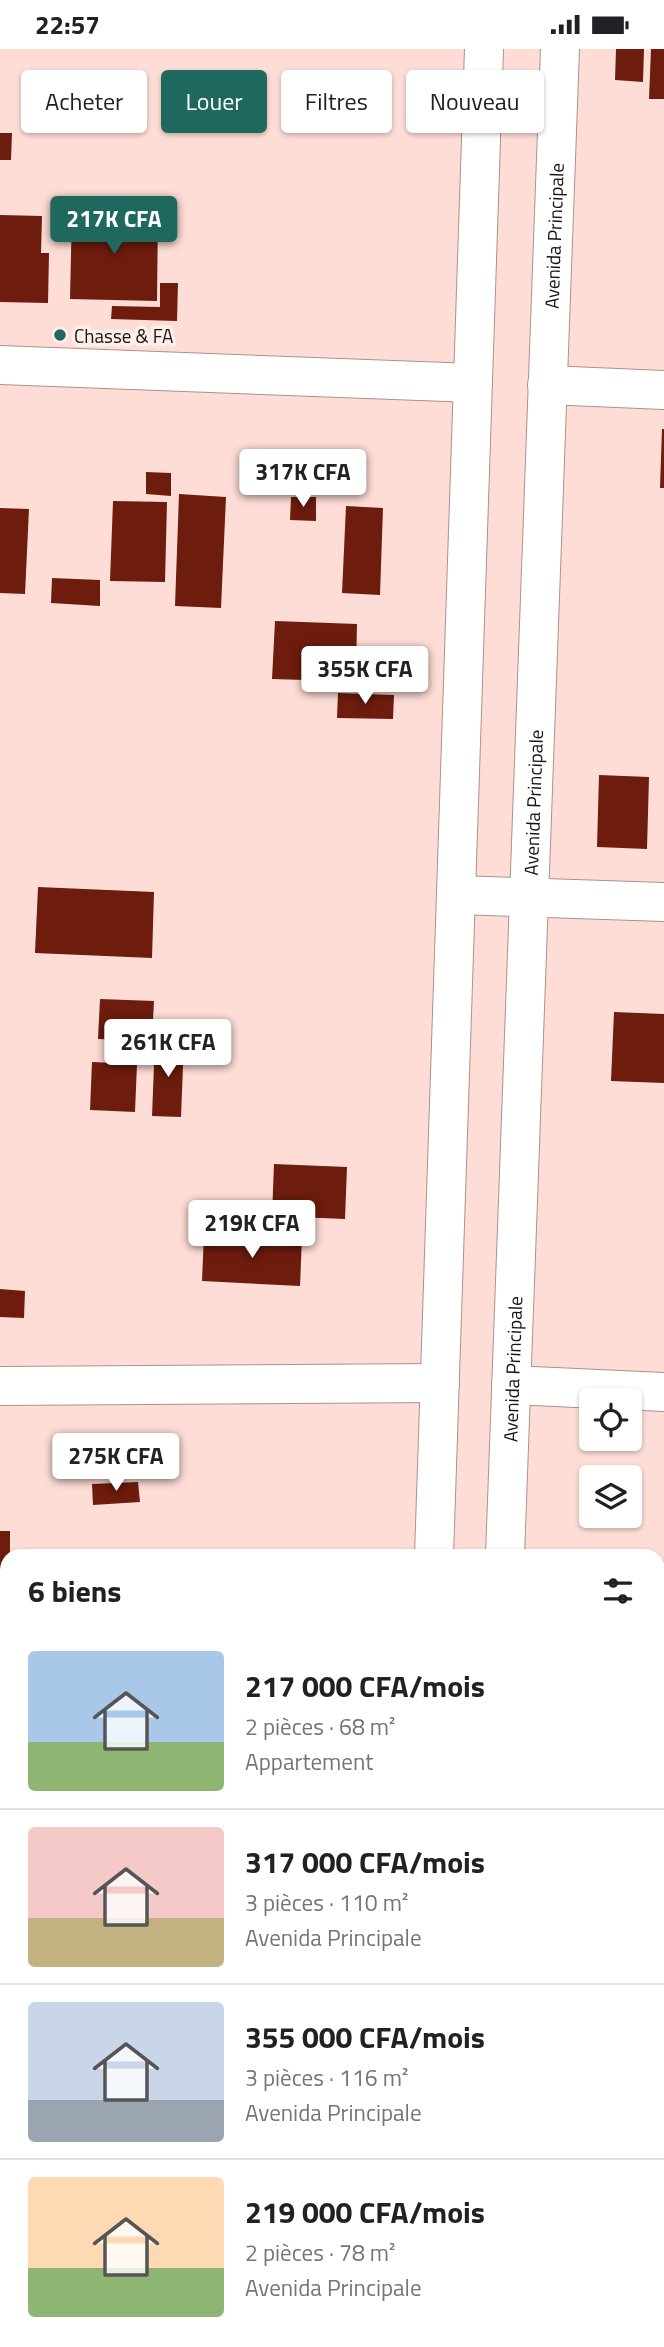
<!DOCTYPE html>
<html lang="fr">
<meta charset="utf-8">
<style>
body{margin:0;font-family:"Titillium Web",sans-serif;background:#f2f2f2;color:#202124;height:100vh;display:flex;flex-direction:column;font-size:26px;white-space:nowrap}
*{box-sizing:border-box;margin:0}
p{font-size:23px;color:#757577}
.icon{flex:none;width:38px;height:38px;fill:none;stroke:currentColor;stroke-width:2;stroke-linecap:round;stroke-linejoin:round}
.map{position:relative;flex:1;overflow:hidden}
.drawer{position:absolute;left:0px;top:1500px;width:665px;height:800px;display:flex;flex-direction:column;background:#fff;border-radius:21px 21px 0 0;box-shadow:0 2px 5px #0004}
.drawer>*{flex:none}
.guide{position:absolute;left:21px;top:21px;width:623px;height:63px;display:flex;gap:14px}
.fabs{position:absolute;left:579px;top:1339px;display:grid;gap:14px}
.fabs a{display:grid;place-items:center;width:63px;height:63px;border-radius:7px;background:#fff;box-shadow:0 2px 5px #0004;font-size:35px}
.price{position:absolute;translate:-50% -60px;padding:0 16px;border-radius:7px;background:#fff;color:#222;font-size:23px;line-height:46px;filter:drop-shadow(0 2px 4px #0008)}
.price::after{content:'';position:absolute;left:50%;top:42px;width:21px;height:16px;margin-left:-10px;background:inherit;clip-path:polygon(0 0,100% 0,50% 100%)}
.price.current{background:#1f685e;color:#fff}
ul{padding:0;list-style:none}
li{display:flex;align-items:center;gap:21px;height:175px;padding:0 28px}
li+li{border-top:2px solid #e0e0e0}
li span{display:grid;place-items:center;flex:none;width:196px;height:140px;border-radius:7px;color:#555}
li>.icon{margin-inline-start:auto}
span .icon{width:84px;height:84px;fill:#fffc;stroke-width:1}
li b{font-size:30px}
h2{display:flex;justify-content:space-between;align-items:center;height:84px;padding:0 28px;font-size:30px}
.pill{padding:0 24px;border-radius:7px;background:#fff;box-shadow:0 2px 5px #0004;font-size:24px;line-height:63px}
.pill.current{background:#1f685e;color:#fff}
.status{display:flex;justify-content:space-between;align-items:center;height:49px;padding:0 35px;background:#fff;direction:ltr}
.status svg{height:19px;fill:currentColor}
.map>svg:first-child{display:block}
</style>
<div class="status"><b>22:57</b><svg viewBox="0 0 49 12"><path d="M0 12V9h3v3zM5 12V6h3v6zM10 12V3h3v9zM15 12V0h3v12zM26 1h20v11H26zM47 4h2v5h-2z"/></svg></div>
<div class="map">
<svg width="664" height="2298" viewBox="0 0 664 2298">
<rect width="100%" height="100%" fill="#fdddd6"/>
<g fill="#6e1c0d">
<polygon points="616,0 644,0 643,33 615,31"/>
<polygon points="651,0 664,0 664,50 649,50"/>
<polygon points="0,84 12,84 11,111 0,111"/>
<polygon points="72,162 158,163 157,252 70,250"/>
<polygon points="0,166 42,167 41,204 49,204 48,254 0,253"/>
<polygon points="160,234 178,234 177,272 111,270 112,257 160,258"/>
<polygon points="662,380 664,380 664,439 660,439"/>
<polygon points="146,423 171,424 171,447 146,445"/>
<polygon points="179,445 226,448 221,559 175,557"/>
<polygon points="291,448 316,448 316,472 290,471"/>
<polygon points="113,452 167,453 165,533 110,532"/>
<polygon points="346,457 383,459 380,546 342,544"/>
<polygon points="0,459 29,460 25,545 0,544"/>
<polygon points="52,529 100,531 100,557 51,554"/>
<polygon points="275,572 357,575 356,620 336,618 336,632 272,630"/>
<polygon points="338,644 394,646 393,670 337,669"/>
<polygon points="599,726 649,728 647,800 597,798"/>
<polygon points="38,838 154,843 152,909 35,904"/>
<polygon points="100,950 154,952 152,992 98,990"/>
<polygon points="614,963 664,965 664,1034 611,1032"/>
<polygon points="155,991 184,992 181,1068 152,1067"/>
<polygon points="92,1013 137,1015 135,1063 90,1061"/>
<polygon points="274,1115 347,1118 345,1170 272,1167"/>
<polygon points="204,1185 302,1188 300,1237 202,1232"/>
<polygon points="0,1240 25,1242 24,1269 0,1268"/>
<polygon points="138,1433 140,1453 93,1456 92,1435"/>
<polygon points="0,1482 10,1482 10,1507 7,1507 7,1568 0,1568"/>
<rect x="658" y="1662" width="6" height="33"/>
<polygon points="658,1702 664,1703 664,1739 658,1738"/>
<polygon points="0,2032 5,2032 4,2064 0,2064"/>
</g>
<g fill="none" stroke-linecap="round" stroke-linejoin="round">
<g stroke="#ae918b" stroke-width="40">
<g id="minor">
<polyline points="0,316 473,334"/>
<polyline points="547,336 664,341"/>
<polyline points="456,846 664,853"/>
<polyline points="511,1336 664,1343"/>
<polyline points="0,1337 440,1334"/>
<polyline points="434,1507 484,0"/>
<path id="s1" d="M 505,1507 L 560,0"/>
<polyline points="0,1839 7,1839"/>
<polyline points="658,1853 664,1853"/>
<polyline points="408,2298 408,2292"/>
<polyline points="476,2298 476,2292"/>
</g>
</g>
<use href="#minor" stroke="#fff" stroke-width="38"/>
</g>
<circle fill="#1f685e" stroke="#fcefec" stroke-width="2.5" cx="60" cy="286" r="7"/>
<g text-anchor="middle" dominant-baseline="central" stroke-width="7" stroke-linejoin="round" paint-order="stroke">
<g font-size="19" fill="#1c1210" stroke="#fcefec">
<text stroke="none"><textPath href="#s1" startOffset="1321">Avenida Principale</textPath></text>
<text stroke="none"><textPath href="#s1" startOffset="754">Avenida Principale</textPath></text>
<text stroke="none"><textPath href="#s1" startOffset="187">Avenida Principale</textPath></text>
</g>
<g font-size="19" fill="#1c1210" stroke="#fcefec" text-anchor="start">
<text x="74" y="286">Chasse &amp; FA</text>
</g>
</g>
</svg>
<div class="fabs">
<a><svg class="icon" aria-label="locate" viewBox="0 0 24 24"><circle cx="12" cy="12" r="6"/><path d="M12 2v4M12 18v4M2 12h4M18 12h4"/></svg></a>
<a><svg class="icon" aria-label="layers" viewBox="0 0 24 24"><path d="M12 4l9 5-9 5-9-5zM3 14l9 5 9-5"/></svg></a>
</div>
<b class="price current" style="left:114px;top:207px">217K CFA</b>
<b class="price" style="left:303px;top:460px">317K CFA</b>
<b class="price" style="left:365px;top:657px">355K CFA</b>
<b class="price" style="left:168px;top:1030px">261K CFA</b>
<b class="price" style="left:252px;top:1211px">219K CFA</b>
<b class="price" style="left:116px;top:1444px">275K CFA</b>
<div class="guide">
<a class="pill">Acheter</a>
<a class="pill current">Louer</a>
<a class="pill">Filtres</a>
<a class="pill">Nouveau</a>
</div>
<section class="drawer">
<h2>6 biens<svg class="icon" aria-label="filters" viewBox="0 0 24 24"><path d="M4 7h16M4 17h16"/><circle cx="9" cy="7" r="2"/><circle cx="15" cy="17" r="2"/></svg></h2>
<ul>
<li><span style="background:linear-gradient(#a9c7e8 65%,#8fb573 0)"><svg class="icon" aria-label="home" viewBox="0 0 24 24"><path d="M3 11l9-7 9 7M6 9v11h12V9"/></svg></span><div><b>217 000 CFA/mois</b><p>2 pièces · 68 m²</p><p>Appartement</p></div></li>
<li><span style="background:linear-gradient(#f6c9c9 65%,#c2b280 0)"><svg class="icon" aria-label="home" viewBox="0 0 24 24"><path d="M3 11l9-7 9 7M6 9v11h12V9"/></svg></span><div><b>317 000 CFA/mois</b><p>3 pièces · 110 m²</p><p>Avenida Principale</p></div></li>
<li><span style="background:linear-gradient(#c9d6e8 70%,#9aa5b1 0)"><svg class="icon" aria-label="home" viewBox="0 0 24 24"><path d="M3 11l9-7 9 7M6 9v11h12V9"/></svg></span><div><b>355 000 CFA/mois</b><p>3 pièces · 116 m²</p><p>Avenida Principale</p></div></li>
<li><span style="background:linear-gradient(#ffd9b3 65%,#8fb573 0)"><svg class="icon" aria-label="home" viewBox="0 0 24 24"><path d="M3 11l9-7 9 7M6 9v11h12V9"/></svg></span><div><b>219 000 CFA/mois</b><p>2 pièces · 78 m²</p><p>Avenida Principale</p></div></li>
</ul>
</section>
</div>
